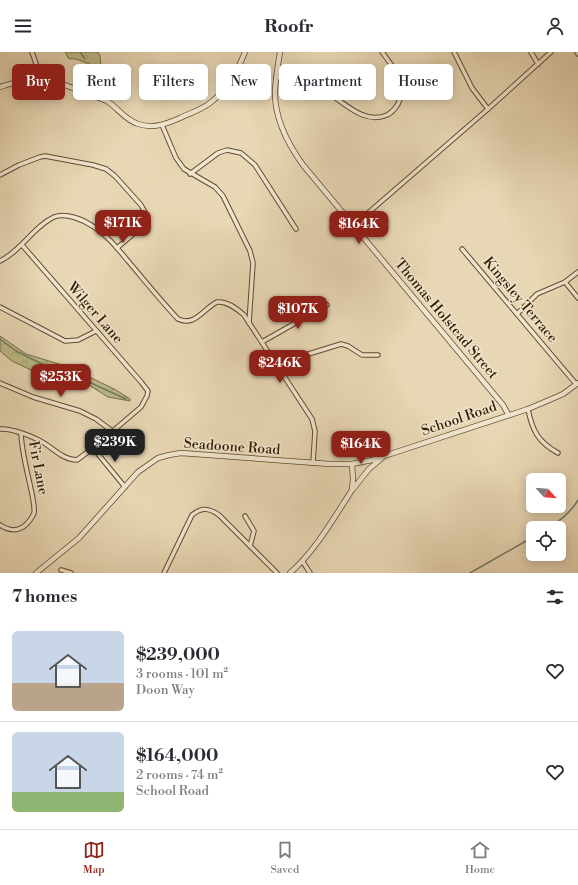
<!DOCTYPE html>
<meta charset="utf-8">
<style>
body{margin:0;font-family:"Libre Bodoni",serif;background:#f7f7f7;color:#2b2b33;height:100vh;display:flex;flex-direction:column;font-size:15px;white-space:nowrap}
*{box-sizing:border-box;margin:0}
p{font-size:13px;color:#7c7c81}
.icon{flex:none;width:22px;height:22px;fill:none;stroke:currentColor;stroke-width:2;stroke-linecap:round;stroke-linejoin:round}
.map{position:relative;height:521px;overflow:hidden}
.details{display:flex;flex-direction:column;background:#fff;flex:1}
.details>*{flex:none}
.top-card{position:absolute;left:12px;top:12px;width:554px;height:36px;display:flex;gap:8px}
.needle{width:26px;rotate:116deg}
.fabs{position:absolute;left:526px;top:421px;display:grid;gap:8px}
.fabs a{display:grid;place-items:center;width:40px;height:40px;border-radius:6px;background:#fff;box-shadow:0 2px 10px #0003;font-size:20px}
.price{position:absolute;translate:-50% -34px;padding:0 9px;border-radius:8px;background:#8f2418;color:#fff;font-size:13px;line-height:26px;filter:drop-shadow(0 1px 2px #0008)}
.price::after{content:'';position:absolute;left:50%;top:24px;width:12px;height:9px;margin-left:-6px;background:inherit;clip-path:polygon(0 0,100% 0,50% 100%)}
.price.on{background:#222;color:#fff}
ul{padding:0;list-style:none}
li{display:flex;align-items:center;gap:12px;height:100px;padding:0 12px}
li+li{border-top:1px solid #e1e1e2}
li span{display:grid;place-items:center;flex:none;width:112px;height:80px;border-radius:6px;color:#555}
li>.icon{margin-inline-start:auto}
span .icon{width:48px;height:48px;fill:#fffc;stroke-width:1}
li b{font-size:17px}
h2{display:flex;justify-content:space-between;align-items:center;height:48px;padding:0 12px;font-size:17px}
.chip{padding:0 14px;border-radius:6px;background:#fff;box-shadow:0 2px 10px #0003;font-size:14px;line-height:36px}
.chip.on{background:#8f2418;color:#fff}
header{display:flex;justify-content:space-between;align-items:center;height:52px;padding:0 12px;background:#fff;font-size:18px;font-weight:800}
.dock{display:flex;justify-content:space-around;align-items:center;height:56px;border-top:1px solid #e1e1e2;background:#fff;font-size:11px;color:#7c7c81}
.dock a{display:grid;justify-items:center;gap:2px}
.dock .on{color:#8f2418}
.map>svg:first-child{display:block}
</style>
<header><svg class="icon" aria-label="menu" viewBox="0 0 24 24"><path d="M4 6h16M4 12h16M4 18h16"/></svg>Roofr<svg class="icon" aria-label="person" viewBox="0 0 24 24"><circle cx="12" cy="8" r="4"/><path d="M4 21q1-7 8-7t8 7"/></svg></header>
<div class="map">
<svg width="578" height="521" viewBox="0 0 578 521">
<defs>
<pattern id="forest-crowns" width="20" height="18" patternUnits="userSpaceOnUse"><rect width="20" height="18" fill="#bdbc88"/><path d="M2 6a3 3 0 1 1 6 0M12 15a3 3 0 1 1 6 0" fill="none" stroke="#a3a174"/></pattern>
</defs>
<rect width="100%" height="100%" fill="#e8d7b4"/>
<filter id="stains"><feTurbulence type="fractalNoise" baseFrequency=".005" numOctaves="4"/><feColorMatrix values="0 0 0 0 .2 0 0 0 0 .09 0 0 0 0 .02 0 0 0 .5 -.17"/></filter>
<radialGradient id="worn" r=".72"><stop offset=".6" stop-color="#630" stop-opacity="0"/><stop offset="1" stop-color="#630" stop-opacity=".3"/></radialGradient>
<g fill="url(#forest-crowns)" stroke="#786d46">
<path d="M 65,0 L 98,0 L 100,4 L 101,15 C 89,15 81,5 69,7 Z"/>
<polygon points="0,284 26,302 69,315 116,338 130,347 130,349 108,345 89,333 71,327 31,318 12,309 0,299"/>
</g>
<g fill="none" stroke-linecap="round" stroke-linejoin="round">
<g stroke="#6f7c68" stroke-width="1.5">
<polyline points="80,0 85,7"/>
<polyline points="0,287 16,299 42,312 80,326 126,347"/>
<path d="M 548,476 C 560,469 571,460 578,448"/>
<polyline points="470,521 533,485"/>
</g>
<g stroke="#604c30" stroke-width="5.5">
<g id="minor">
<polyline points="32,0 41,26"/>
<polyline points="454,0 472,36 488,57"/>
<polyline points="531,0 538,12"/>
<polyline points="577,0 578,2"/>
<path d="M 276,25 C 290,28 306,29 318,35 C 340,45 361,74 387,63 C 391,61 395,57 398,52 C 409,31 394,17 382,0"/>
<polyline points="162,73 176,106 184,117 215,135 223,144 250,199 253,211 249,271"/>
<polyline points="190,122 218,101 227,98 241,101 255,113 296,177"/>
<polyline points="0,123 19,113 40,105 45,104 93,113 106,117 115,124 141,153 146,162 147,166 144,173 117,196"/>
<polyline points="353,174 488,57 551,0"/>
<polyline points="462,197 576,332"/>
<path d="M 0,209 C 21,199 34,174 54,165 C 66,160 84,168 94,175 C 108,184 118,197 128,209 C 145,229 161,249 178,267 C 195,275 203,257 217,250 C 227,249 236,256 244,263 L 312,367 L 315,379 L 313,411"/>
<polyline points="565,230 578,246"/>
<polyline points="0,255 65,289 78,288 96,279"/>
<polyline points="517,262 537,242 565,230 578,220"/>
<polyline points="262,290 327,253"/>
<polyline points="276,312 341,292 348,294 362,303 378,303"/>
<polyline points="0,331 33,345 80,359 96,367 112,379"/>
<path d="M 528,357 C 532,378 538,390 558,401"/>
<path d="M 0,377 C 12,376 34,385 44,391 C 55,398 64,408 77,408 L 93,396 L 141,355 L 147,344 L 148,339 L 141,330 L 22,193"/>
<polyline points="93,396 125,435"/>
<polyline points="245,464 254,479 250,494"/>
<path d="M 0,473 C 8,478 15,480 23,475 C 27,472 32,466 34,461 C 35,455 33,448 32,442 C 28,422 22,402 21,382"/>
<polyline points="303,510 310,521"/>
<polyline points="61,518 71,521"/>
<path d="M 164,521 L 192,463 C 202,455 209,456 219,463 L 277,521"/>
</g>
</g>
<g stroke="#604c30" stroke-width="6">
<g id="tertiary">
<path d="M 280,0 C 278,12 276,25 275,38 C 274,66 287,91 303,113 L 503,353 L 508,362"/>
<path d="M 0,35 C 16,30 33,25 49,27 L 107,49 C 118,56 125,68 138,72 C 154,77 166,72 180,66 C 190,61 201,58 210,51 C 226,39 238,18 245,0"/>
<polyline points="353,437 369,417 382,406"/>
<polyline points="36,521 79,486 138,420 158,406 169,403 181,401 330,412 352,412"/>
<path d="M 290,521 C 316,498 333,467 352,438 L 353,427 L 352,412 L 372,408 L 528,357 L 554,346 L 563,342 L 578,331"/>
</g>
</g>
<use href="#minor" stroke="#f0e5ce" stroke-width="3.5"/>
<use href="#tertiary" stroke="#f0e5ce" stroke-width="4.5"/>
</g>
<g text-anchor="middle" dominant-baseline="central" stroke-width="3" stroke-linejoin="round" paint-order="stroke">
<g font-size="14" fill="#331e04" stroke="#f0e5ce">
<text transform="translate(520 248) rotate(50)">Kingsley Terrace</text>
<text transform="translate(95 261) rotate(49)">Wilger Lane</text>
<text transform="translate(446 267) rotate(50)">Thomas Holstead Street</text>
<text transform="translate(459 367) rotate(-19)">School Road</text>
<text transform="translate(232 395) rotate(4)">Seadoone Road</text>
<text transform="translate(38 416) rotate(79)">Fir Lane</text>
</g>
</g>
<rect width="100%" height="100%" filter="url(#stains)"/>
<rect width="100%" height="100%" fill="url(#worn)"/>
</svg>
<div class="fabs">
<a><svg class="needle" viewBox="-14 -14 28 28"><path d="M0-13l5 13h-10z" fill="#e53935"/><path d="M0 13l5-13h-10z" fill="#7c7c81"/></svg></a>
<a><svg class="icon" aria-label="locate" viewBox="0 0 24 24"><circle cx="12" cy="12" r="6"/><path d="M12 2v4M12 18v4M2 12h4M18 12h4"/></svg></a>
</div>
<b class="price" style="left:123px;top:192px">$171K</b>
<b class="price" style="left:359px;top:193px">$164K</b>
<b class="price" style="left:298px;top:278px">$107K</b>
<b class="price" style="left:280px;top:332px">$246K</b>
<b class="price" style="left:61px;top:346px">$253K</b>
<b class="price on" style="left:115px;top:411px">$239K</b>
<b class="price" style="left:361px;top:413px">$164K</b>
<div class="top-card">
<a class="chip on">Buy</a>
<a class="chip">Rent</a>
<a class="chip">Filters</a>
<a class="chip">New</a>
<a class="chip">Apartment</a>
<a class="chip">House</a>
</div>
</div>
<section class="details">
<h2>7 homes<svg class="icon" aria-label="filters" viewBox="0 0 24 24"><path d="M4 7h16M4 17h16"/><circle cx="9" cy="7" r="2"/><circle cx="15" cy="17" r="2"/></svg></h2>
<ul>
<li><span style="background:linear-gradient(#c9d6e8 65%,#b9a48a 0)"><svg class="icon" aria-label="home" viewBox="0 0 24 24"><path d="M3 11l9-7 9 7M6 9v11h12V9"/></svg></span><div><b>$239,000</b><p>3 rooms · 101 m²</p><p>Doon Way</p></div><svg class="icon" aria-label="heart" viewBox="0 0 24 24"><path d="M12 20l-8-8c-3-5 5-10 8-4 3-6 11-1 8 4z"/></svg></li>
<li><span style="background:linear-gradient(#c9d6e8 75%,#8fb573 0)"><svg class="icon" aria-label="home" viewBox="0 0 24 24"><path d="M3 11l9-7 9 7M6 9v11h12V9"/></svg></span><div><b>$164,000</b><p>2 rooms · 74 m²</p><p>School Road</p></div><svg class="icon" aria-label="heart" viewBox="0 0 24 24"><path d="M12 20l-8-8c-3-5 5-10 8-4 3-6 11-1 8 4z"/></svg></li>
</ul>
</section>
<nav class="dock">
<a class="on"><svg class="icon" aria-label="map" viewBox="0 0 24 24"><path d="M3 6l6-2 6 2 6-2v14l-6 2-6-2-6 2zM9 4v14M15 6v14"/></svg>Map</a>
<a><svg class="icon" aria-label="saved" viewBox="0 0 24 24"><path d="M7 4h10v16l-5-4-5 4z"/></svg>Saved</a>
<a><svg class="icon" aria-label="home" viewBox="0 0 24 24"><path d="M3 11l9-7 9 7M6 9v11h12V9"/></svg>Home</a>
</nav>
